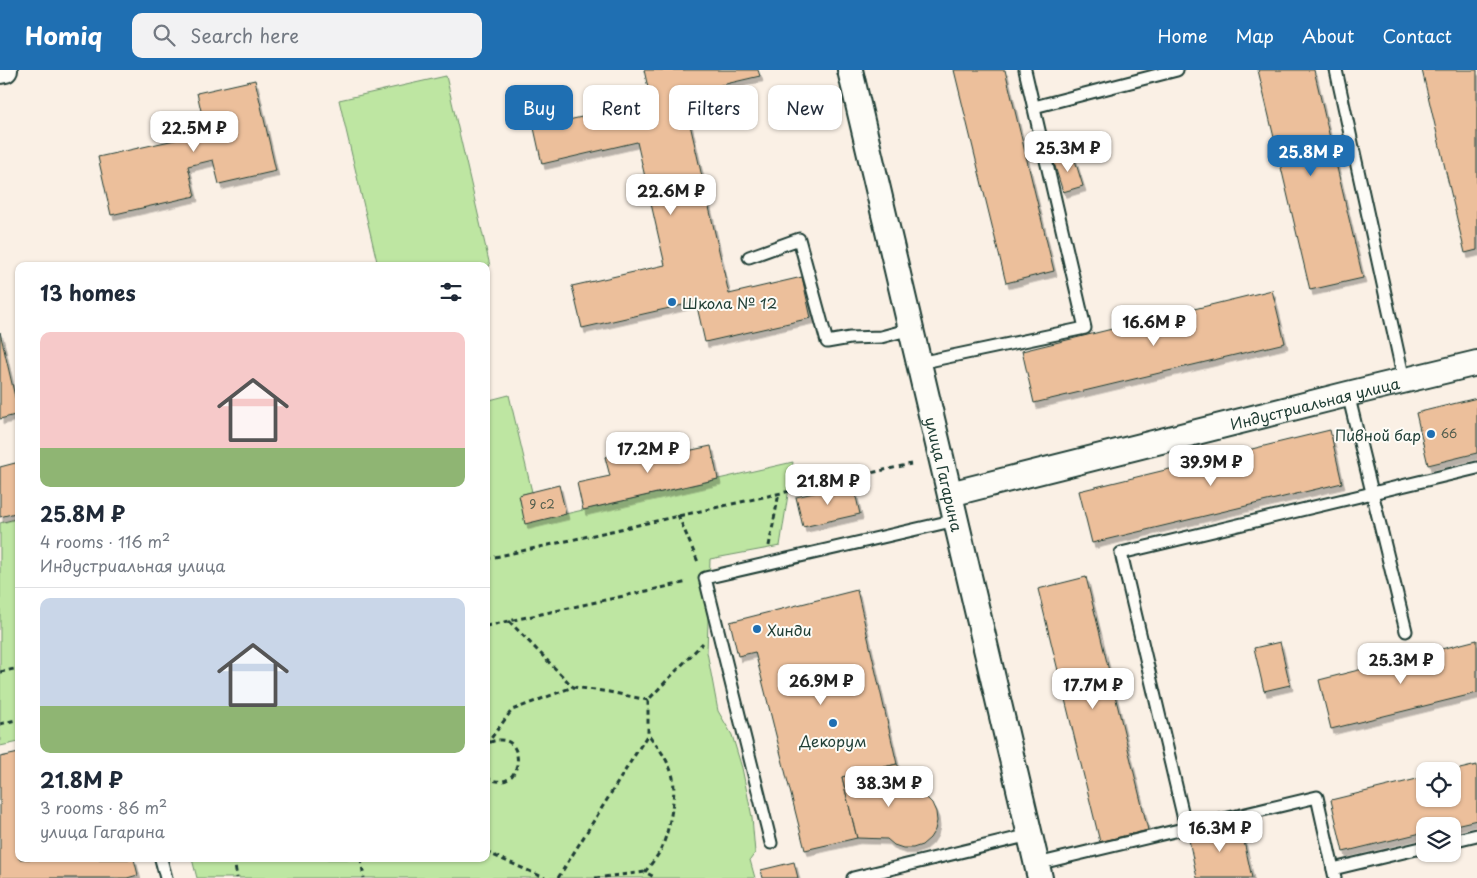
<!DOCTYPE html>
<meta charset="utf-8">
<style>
body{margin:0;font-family:"Playpen Sans",sans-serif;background:#f2f2f3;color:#1f2937;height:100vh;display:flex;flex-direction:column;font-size:19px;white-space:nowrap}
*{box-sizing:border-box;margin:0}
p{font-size:16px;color:#747a83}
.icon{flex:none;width:28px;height:28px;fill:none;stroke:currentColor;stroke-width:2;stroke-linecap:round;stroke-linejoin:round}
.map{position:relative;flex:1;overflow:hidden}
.panel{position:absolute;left:15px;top:192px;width:475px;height:600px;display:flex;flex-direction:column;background:#fff;border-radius:10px;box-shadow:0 1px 4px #0004}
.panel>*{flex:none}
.hud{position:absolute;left:505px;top:15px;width:475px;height:45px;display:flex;gap:10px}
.buttons{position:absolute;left:1416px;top:692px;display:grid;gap:10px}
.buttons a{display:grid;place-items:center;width:45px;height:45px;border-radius:10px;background:#fff;box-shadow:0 1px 4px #0004;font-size:25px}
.price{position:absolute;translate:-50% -42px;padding:0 11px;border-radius:10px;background:#fff;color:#222;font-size:16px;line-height:32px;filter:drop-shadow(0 1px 2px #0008)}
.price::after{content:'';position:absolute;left:50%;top:30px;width:15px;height:11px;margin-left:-8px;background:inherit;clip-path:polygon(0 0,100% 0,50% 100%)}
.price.on{background:#1f6fb2;color:#fff}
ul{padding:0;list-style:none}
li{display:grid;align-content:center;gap:10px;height:265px;padding:0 25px}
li+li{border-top:1px solid #e0e1e3}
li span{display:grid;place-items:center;height:155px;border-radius:10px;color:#555}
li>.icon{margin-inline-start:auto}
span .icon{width:90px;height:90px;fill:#fffc;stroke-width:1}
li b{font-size:21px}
h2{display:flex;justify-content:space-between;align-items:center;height:60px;padding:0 25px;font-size:21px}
.chip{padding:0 18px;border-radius:10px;background:#fff;box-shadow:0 1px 4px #0004;font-size:18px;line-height:45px}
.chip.on{background:#1f6fb2;color:#fff}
header{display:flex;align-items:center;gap:30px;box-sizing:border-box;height:70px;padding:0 25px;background:#1f6fb2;color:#fff}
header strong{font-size:24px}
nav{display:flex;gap:28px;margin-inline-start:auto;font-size:18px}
.search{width:350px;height:45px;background:#f2f2f3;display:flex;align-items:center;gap:12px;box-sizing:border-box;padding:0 18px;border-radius:10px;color:#747a83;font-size:19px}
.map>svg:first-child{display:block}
</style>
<header>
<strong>Homiq</strong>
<div class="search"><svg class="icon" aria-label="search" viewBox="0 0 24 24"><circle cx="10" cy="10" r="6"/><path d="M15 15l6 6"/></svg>Search here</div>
<nav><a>Home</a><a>Map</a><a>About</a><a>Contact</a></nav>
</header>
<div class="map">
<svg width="1477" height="808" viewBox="0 0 1477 808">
<defs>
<filter id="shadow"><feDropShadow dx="3" dy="5.5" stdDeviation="0" flood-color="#0004"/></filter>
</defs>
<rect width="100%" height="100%" fill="#faf0e5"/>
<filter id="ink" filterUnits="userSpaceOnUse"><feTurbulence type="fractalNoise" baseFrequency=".02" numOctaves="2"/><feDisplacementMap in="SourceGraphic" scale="10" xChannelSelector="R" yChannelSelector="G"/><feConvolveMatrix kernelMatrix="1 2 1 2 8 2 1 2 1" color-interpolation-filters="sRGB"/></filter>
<g filter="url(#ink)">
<g fill="#bee6a2" stroke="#6e926b">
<polygon points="446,6 490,196 378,196 339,30"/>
<polygon points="509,325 532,422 519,425 526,453 793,392 780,476 710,489 707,582 718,641 732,665 742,698 752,747 755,783 750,790 755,808 197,808 192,789 486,789 486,331"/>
<polygon points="19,448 19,672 0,676 0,453"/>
</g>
<g fill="#ecbf9b" stroke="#1f3d34" filter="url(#shadow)">
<polygon points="644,0 758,0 760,6 683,24 729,224 802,207 811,248 705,272 696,232 582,258 572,216 665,195 637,72 542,94 534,58 651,31"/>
<polygon points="954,0 1005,0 1054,201 1006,213"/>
<polygon points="1258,0 1314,0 1363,208 1310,220"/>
<polygon points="1422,0 1477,0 1477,180 1465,183"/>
<polygon points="255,10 276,101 219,114 213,90 188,96 195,126 111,145 98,87 206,63 197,23"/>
<polygon points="1073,84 1083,116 1063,122 1053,90"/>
<polygon points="1272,220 1285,273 1034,333 1022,281"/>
<polygon points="0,262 19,344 0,349"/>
<polygon points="1477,328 1477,383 1428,395 1416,343"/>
<polygon points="1330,360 1342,413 1092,473 1079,421"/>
<polygon points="670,372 673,384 711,376 718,409 583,440 577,413 610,406 605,387"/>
<polygon points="19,392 19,442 0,447 0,397"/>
<polygon points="853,414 860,444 803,457 796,427"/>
<polygon points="559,415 566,444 525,454 519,425"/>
<polygon points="1086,507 1148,760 1100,772 1038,519"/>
<polygon points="857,520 897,694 842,707 857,768 805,780 755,582 738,586 730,552"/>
<polygon points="1477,570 1477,623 1331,659 1319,610"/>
<polygon points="1280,572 1290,615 1264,621 1254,578"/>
<polygon points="19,683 19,789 134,789 138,805 127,808 0,808 0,687"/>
<polygon points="897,694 916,722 925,726 932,733 936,742 937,751 935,760 930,768 922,775 913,778 903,778 894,775 887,769 857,768 842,707"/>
<polygon points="1477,695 1477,750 1451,756 1425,756 1425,762 1343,782 1331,730 1425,707 1425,729 1452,729 1452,701 1451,701"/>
<polygon points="1240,753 1252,808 1197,808 1188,765"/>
<polygon points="794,792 798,808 763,808 761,800"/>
</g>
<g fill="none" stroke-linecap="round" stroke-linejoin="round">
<g stroke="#1f3d34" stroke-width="15">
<g id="lane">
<polyline points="1336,0 1404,310"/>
<polyline points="1034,37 1177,0"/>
<polyline points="749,187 799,169 827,272 850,268 881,267 911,259"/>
<polyline points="919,293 1085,258 1025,0"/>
<polyline points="1348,324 1406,561"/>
<polyline points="1186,758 1121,483 1477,398"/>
<polyline points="1452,771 1477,765"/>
<polyline points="771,773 705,508 956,450"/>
<polyline points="161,789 166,808"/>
<polyline points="1037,794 1317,727 1335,808"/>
<polyline points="1333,799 1425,777"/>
<polyline points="853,808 1030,765"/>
</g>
</g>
<g stroke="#1f3d34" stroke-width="28">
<g id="street">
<path id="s1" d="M 850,0 L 1040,808"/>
<polyline points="0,1 5,0"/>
<path id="s2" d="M 950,424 L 1348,324 L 1477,293"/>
</g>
</g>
<g stroke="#1f3d34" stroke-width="3" stroke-dasharray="5 4" stroke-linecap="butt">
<polyline points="678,445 698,492"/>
<polyline points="769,476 779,423"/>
<polyline points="486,489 911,394"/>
<polyline points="509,551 573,617"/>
<polyline points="486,556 688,512"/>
<polyline points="0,602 19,598"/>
<polyline points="0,654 19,649"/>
<polyline points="486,675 512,640 573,617 609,622 648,630"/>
<path d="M 486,707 C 525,730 530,654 488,673"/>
<polyline points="486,782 545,808"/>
<polyline points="234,789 237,808"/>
<polyline points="361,789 364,808"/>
<path d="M 645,802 C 649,796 655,790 659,783 C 668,768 678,721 672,704 C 667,688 658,677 648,664"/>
<polyline points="558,808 648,664 648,630 703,573"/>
<polyline points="595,808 645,802 656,808"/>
</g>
<use href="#lane" stroke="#fdfcf7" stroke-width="11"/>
<use href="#street" stroke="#fdfcf7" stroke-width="24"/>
</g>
</g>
<g fill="#1f6fb2" stroke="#fdfcf7" stroke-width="2">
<circle cx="672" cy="232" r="5"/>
<circle cx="1431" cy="364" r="5"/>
<circle cx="757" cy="559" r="5"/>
<circle cx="833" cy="653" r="5"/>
</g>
<g text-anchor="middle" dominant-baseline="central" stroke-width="4" stroke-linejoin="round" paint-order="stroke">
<g font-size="12" fill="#525e4e">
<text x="1449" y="363">66</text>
<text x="542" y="434">9 с2</text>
</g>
<g font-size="15" fill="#1f3d34" stroke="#fdfcf7" text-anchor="start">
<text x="682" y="232">Школа № 12</text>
<text x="1421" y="364" text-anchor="end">Пивной бар</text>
<text x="767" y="559">Хинди</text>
<text x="833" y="670" text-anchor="middle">Декорум</text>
</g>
<g font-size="15" fill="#1f3d34" stroke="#fdfcf7">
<text stroke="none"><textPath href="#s2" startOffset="376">Индустриальная улица</textPath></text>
<text stroke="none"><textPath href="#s1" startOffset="415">улица Гагарина</textPath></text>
</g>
</g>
</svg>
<div class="buttons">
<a><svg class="icon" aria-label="locate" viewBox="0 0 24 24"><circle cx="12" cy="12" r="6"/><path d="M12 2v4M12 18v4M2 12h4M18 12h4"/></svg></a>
<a><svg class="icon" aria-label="layers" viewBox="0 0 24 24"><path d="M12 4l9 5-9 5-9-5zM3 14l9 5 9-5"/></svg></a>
</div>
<b class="price" style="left:194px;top:83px">22.5M ₽</b>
<b class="price" style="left:1068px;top:103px">25.3M ₽</b>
<b class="price on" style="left:1311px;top:107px">25.8M ₽</b>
<b class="price" style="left:671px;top:146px">22.6M ₽</b>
<b class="price" style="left:1154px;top:277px">16.6M ₽</b>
<b class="price" style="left:648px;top:404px">17.2M ₽</b>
<b class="price" style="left:1211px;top:417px">39.9M ₽</b>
<b class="price" style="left:828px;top:436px">21.8M ₽</b>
<b class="price" style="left:1401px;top:615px">25.3M ₽</b>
<b class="price" style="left:821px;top:636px">26.9M ₽</b>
<b class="price" style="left:1093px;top:640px">17.7M ₽</b>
<b class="price" style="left:889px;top:738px">38.3M ₽</b>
<b class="price" style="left:1220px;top:783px">16.3M ₽</b>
<div class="hud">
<a class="chip on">Buy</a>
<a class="chip">Rent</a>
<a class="chip">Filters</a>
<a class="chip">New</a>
</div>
<section class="panel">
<h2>13 homes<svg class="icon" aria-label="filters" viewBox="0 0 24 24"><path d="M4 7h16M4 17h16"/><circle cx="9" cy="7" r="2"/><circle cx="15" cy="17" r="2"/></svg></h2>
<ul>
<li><span style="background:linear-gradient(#f6c9c9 75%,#8fb573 0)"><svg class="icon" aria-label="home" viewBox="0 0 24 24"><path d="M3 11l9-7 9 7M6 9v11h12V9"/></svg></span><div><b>25.8M ₽</b><p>4 rooms · 116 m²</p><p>Индустриальная улица</p></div></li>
<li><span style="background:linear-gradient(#c9d6e8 70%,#8fb573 0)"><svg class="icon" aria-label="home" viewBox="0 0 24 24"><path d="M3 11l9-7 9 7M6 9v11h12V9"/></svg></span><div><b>21.8M ₽</b><p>3 rooms · 86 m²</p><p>улица Гагарина</p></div></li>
</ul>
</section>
</div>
